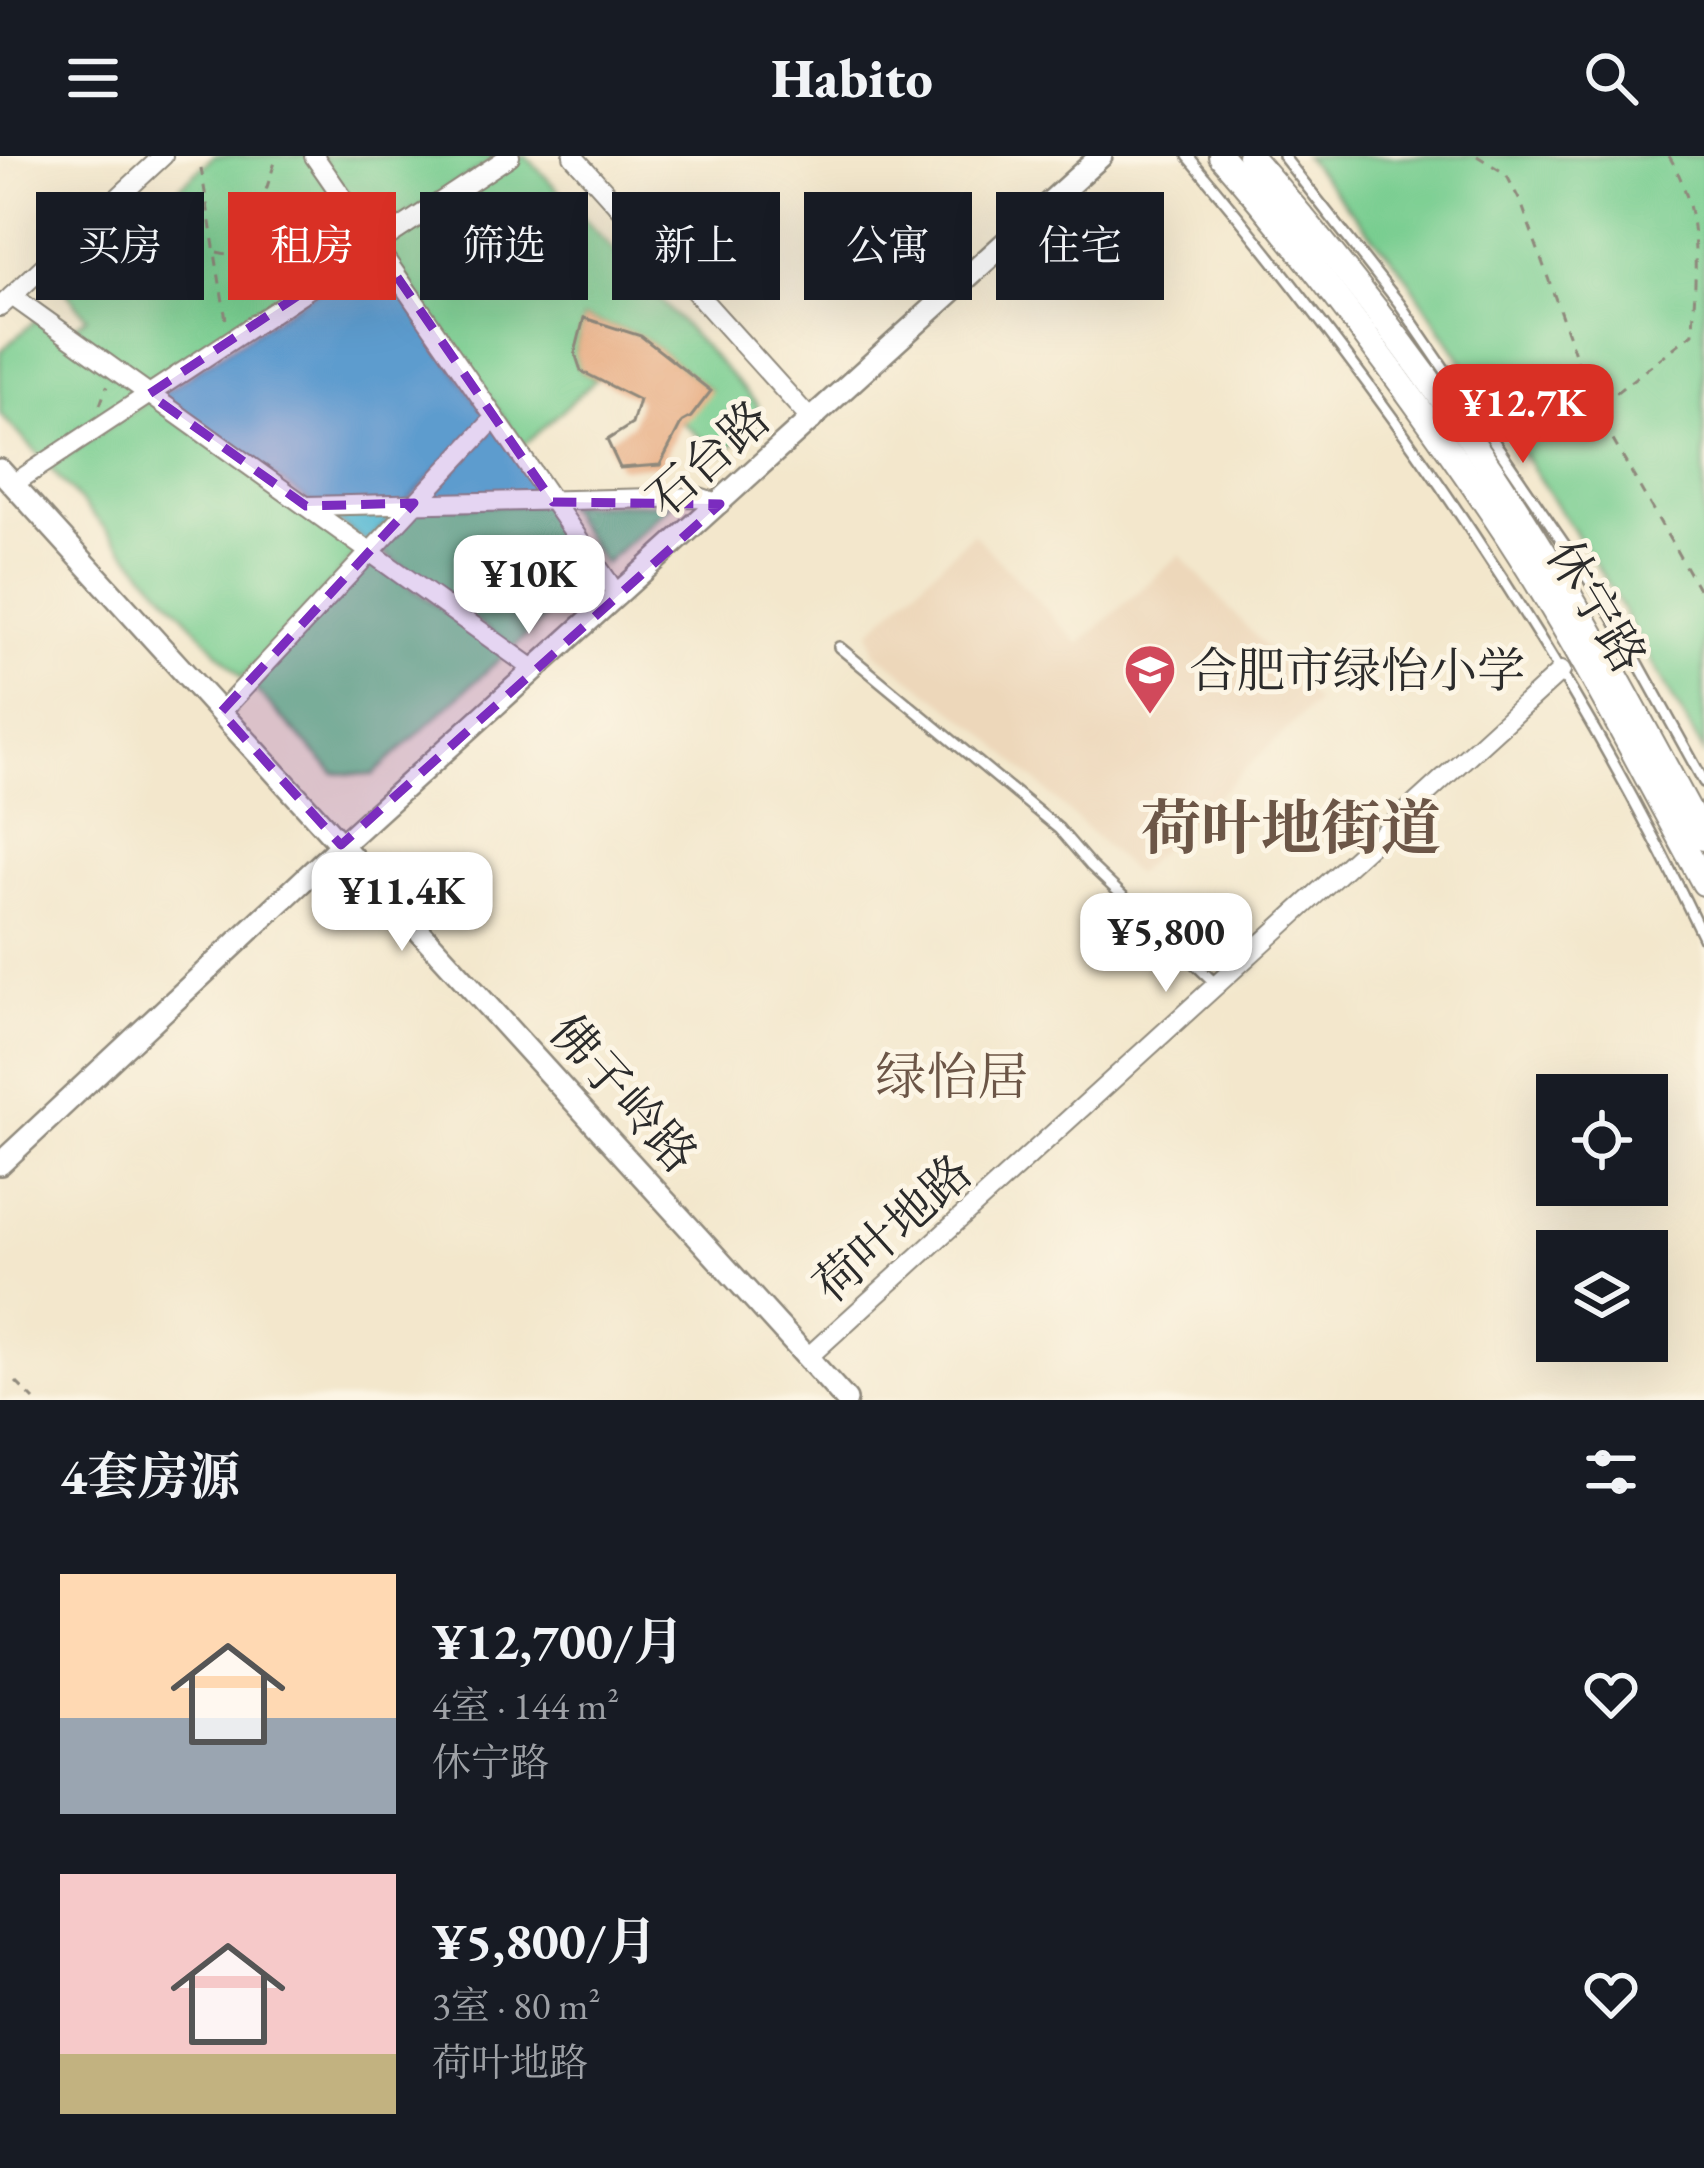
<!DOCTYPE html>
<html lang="zh">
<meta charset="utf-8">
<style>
body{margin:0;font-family:"EB Garamond","Noto Serif SC",serif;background:#20242c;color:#f1f3f6;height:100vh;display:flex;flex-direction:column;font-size:45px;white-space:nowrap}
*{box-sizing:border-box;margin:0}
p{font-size:39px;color:#9ea1a6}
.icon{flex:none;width:66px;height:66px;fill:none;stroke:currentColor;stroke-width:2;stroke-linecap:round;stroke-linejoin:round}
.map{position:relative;height:1244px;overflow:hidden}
.panel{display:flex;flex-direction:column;background:#171b24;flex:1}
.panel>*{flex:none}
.banner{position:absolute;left:36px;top:36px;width:1632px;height:108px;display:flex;gap:24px}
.buttons{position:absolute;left:1536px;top:918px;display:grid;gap:24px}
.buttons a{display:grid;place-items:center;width:132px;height:132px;border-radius:0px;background:#171b24;box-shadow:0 12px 48px #0002;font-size:60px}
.price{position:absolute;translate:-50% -102px;padding:0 27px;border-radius:24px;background:#fff;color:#222;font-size:39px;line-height:78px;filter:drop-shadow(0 3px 6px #0008)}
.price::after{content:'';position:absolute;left:50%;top:72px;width:36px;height:27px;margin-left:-18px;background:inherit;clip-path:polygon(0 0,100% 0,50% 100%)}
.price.selected{background:#d93025;color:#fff}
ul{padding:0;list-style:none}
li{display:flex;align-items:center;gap:36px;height:300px;padding:0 60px}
li span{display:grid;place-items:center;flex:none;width:336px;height:240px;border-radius:0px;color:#555}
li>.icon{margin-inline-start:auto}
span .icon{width:144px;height:144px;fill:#fffc;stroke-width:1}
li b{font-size:51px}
h2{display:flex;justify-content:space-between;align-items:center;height:144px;padding:0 60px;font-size:51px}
.tag{padding:0 42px;border-radius:0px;background:#171b24;box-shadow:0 12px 48px #0002;font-size:42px;line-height:108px}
.tag.selected{background:#d93025;color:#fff}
header{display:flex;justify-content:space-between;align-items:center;height:156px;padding:0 60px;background:#171b24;font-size:54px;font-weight:800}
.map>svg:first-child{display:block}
</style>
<header><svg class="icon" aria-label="menu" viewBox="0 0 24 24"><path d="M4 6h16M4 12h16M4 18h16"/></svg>Habito<svg class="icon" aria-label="search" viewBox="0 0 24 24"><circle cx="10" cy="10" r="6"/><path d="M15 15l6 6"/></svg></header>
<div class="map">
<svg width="1704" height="1244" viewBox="0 0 1704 1244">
<rect width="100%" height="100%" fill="#fcf5e5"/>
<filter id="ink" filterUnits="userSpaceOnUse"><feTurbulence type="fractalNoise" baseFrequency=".00833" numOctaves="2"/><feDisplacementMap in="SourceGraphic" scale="24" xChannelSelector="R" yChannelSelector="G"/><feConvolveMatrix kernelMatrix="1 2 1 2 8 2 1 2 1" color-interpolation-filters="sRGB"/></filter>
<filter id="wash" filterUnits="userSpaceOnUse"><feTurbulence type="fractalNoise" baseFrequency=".004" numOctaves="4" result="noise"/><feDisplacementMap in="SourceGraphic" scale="48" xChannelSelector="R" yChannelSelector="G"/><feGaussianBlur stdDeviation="2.7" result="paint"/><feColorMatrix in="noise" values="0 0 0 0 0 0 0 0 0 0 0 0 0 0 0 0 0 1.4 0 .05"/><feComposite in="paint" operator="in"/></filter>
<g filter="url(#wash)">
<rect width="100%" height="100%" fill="#f3e7cc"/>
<polygon fill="#edd7ba" points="973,377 1079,488 1180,399 1316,546 1135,718 982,575 874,495 870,475"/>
<g fill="#78cd90" stroke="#527c5e" stroke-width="3">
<polygon points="214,0 307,0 366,87 151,229 72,172 87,161 66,135"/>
<polygon points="321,0 500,0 376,79"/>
<polygon points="522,0 526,0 758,249 757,267 721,299 682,266 710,234 641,180 584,162 575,197 581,215 596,223 523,290 385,91"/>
<polygon points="1304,0 1704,0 1704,597 1603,420 1402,114"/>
<polygon points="37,163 139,237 42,302 0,258 0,196"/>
<polygon points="150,243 360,395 242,522 49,311"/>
<polygon points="672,347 604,408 564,349"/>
<polygon points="549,348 594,415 513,492 378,393 420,350"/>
<polygon points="370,402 505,498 373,619 334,617 251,529"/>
</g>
<g fill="#55b8d3" stroke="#40727f" stroke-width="3">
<polygon points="373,97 488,261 367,387 160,239"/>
<polygon points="495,270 546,343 424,345"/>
</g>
<g id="blocks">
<polygon fill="#e6a77c" points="584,162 641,180 711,235 691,261 682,266 660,309 620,312 607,284 632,268 639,244 581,215 575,197"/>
</g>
</g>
<g filter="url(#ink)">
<use href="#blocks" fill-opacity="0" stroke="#8f897c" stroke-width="3"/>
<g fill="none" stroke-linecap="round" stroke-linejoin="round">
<g stroke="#8f897c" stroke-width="14">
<g id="service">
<path d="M 1188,0 C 1390,241 1569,498 1704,783"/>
<polyline points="1283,0 1399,147 1606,449 1704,626"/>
<polyline points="839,491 1059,673 1091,710 1217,829"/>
</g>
</g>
<g stroke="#8f897c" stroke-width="22">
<g id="minor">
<polyline points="314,0 618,440"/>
<polyline points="573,0 812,265"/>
<polyline points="12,140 535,514"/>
<polyline points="0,151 163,0"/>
<polyline points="13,328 510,0"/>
<polyline points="306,350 699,341 720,348"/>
<polyline points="221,556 495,262"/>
<polyline points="807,1202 1561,515"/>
</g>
</g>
<g stroke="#8f897c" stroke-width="26">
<g id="tertiary">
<polyline points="0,314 846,1244"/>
<polyline points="0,1008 341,689 1101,0"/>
</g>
</g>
<g stroke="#8f897c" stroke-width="28">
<g id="secondary">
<path d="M 1221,0 C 1318,112 1408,233 1491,355 C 1571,473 1636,602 1704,727"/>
<path d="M 1250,0 C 1345,109 1436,228 1514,349 C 1584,457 1643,570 1704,682"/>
</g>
</g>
<g stroke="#8f897c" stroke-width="3" stroke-dasharray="9 9" stroke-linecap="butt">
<polyline points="1477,0 1506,18 1522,49 1594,251"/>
<path d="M 1669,0 C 1703,56 1695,115 1693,177 L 1595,253 L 1704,443"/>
<polyline points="201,12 226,164"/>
<polyline points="217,96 307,115"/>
<polyline points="244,102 277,0"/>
<polyline points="100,249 107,230"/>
<polyline points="16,1226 34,1244"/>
</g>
<use href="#service" stroke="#fff" stroke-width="9"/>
<use href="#minor" stroke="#fff" stroke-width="18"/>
<use href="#tertiary" stroke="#fff" stroke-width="21"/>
<use href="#secondary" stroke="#fff" stroke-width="24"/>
</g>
</g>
<path fill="#7b2cbf" fill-opacity="0.2" stroke="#7b2cbf" stroke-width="9" stroke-dasharray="24 15" stroke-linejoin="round" d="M 375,89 L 553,346 L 720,348 L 341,689 L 221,556 L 414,347 L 306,350 L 149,238 Z"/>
<defs>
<g id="school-pin" transform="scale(2.7)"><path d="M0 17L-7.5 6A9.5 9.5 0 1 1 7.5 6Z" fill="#d1495b" stroke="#fcf5e5"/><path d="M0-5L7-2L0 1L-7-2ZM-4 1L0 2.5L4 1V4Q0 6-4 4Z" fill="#fff"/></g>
</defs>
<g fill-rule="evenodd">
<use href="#school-pin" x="1150" y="514"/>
</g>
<g text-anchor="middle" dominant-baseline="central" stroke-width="10" stroke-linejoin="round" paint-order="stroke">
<g font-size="48" fill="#2b2b2b" stroke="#fcf5e5">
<text transform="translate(708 302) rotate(-42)">石台路</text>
<text transform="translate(1597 450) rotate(59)">休宁路</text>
<text transform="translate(624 937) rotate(48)">佛子岭路</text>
<text transform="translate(892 1072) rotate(-42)">荷叶地路</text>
</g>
<g font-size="48" fill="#2b2b2b" stroke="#fcf5e5" text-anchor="start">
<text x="1189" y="514">合肥市绿怡小学</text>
</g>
<g font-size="51" fill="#6c5647" stroke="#fcf5e5">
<text x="952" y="920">绿怡居</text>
</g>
<g font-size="60" font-weight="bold" fill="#6c5647" stroke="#fcf5e5">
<text x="1291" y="672">荷叶地街道</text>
</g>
</g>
</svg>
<div class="buttons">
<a><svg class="icon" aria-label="locate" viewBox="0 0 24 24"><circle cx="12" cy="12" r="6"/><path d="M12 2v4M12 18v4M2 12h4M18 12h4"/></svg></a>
<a><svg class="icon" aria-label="layers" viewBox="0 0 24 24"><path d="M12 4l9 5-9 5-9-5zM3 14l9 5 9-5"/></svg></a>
</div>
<b class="price selected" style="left:1523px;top:310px">¥12.7K</b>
<b class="price" style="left:529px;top:481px">¥10K</b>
<b class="price" style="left:402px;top:798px">¥11.4K</b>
<b class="price" style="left:1166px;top:839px">¥5,800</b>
<div class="banner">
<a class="tag">买房</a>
<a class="tag selected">租房</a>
<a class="tag">筛选</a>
<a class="tag">新上</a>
<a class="tag">公寓</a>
<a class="tag">住宅</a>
</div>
</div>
<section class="panel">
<h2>4套房源<svg class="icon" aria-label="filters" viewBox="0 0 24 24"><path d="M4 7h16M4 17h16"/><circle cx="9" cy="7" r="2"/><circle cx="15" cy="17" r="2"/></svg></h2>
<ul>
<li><span style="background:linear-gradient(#ffd9b3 60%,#9aa5b1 0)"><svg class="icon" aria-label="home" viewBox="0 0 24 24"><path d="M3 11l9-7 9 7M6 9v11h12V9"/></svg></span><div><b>¥12,700/月</b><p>4室 · 144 m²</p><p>休宁路</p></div><svg class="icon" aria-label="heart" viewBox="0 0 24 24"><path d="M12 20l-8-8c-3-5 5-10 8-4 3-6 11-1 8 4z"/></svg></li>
<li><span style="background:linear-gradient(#f6c9c9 75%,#c2b280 0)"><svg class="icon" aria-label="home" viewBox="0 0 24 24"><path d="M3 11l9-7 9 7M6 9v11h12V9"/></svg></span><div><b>¥5,800/月</b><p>3室 · 80 m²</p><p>荷叶地路</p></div><svg class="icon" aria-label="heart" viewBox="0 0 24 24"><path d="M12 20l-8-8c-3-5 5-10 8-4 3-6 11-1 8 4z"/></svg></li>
</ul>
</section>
